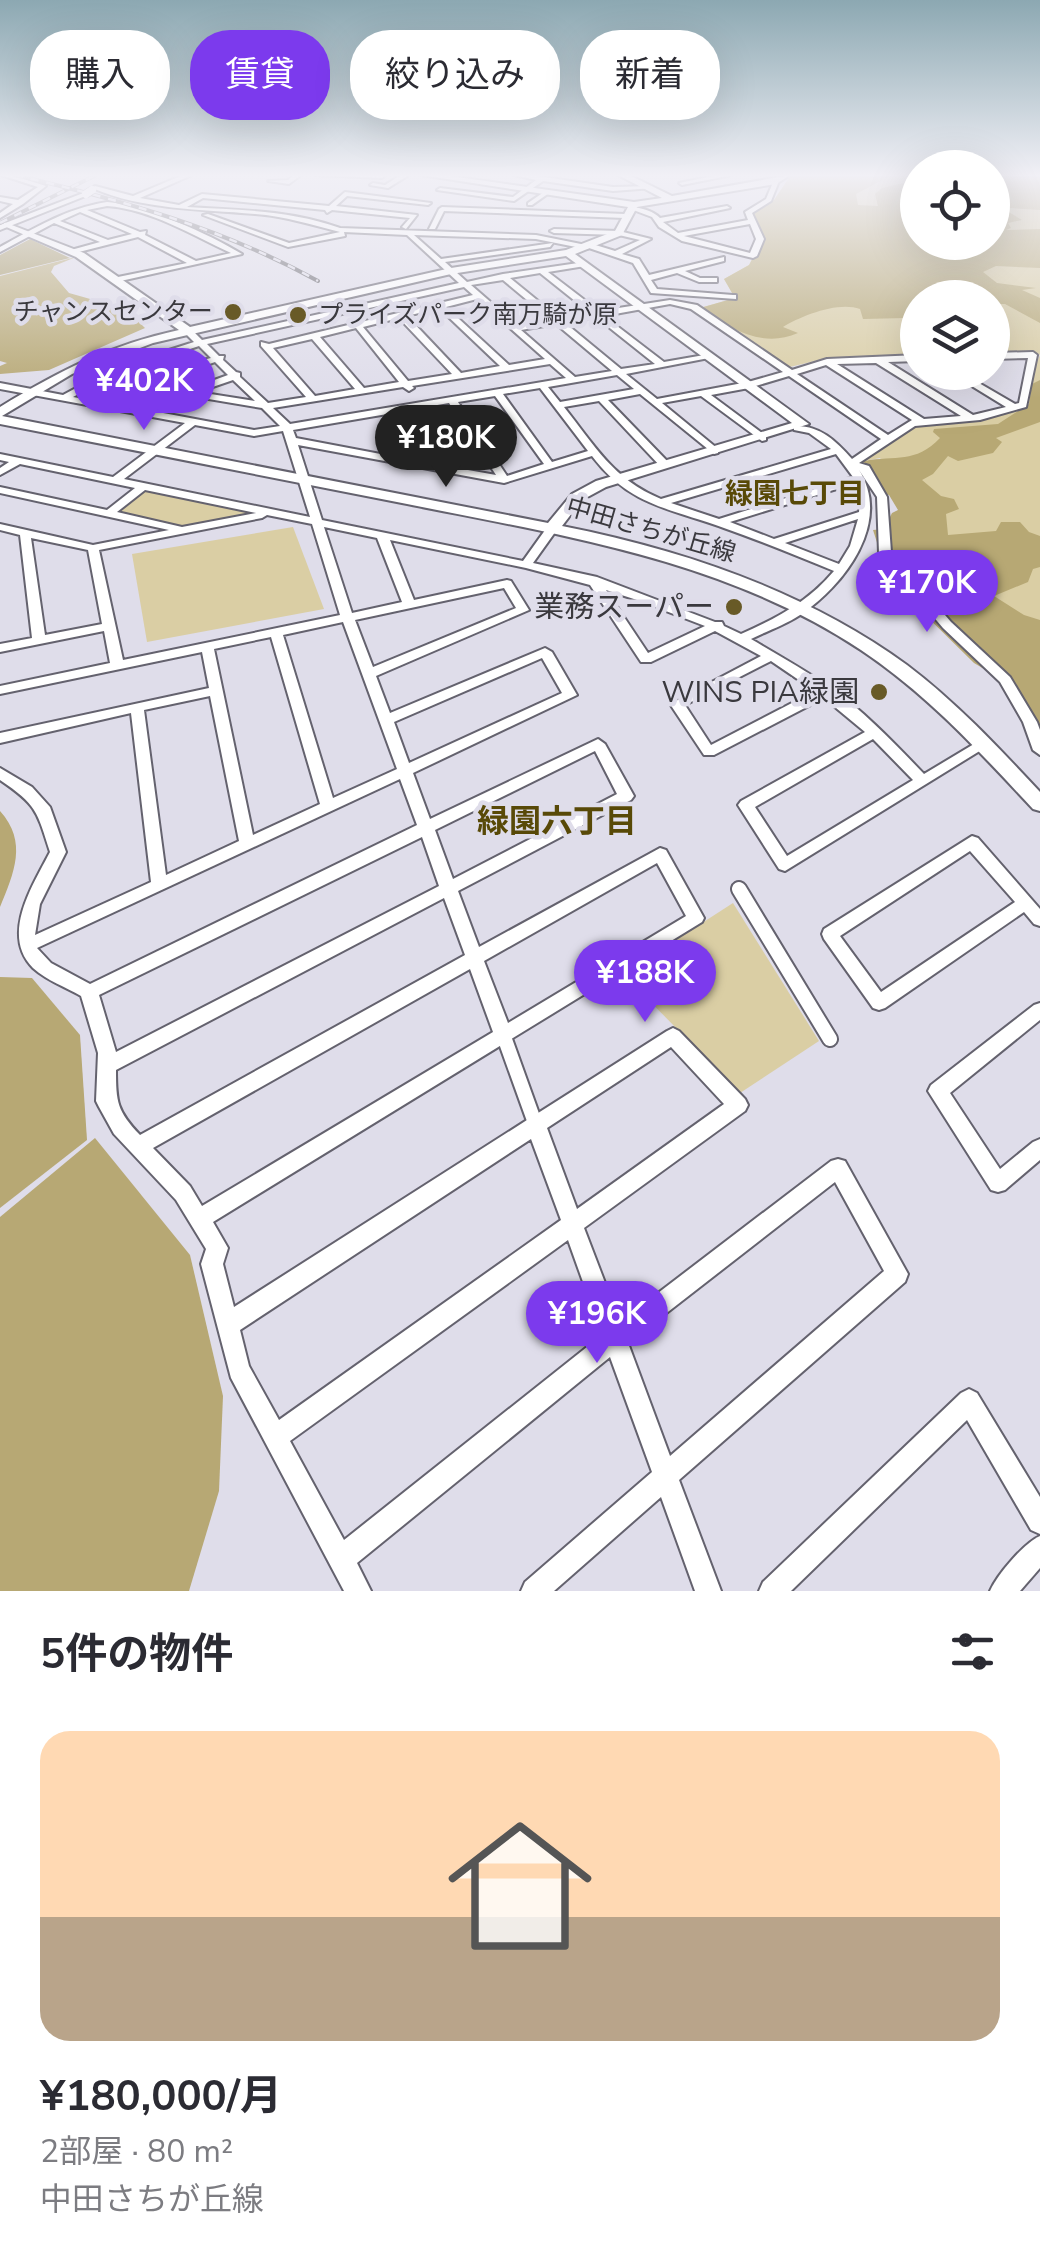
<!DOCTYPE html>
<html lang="ja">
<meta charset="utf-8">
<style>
body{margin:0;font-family:"Nunito Sans","Noto Sans JP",sans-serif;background:#f2f2f3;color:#2b2b33;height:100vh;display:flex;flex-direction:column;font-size:38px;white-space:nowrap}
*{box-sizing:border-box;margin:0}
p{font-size:32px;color:#7c7c81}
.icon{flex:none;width:55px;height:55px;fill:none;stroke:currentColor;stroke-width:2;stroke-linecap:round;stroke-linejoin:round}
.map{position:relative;height:1591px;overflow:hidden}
.drawer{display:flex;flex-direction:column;background:#fff;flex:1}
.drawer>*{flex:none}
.guide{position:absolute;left:30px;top:30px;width:980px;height:90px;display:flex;gap:20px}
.tools{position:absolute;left:900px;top:150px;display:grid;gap:20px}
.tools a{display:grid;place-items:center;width:110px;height:110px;border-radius:50%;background:#fff;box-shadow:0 10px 40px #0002;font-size:50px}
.price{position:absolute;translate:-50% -85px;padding:0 22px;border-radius:35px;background:#7c3aed;color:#fff;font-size:32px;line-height:65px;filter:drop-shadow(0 2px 5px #0008)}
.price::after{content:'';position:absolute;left:50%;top:60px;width:30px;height:22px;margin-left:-15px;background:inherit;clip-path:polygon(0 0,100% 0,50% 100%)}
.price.selected{background:#222;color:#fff}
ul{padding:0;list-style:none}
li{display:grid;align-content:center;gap:20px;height:530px;padding:0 40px}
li+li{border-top:2px solid #e1e1e2}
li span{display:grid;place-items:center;height:310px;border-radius:30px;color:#555}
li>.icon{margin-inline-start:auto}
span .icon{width:180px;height:180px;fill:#fffc;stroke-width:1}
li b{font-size:42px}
h2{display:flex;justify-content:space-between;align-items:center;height:120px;padding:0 40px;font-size:42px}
.chip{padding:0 35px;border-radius:40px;background:#fff;box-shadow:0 10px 40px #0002;font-size:35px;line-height:90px}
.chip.selected{background:#7c3aed;color:#fff}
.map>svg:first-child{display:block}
</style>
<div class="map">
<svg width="1040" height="1591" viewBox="0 0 1040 1591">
<rect width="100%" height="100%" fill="#dfddea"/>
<g fill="#dacea4">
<polygon points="791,175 917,175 918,242 992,242 993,175 1040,175 1040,737 880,458 864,461 916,426 992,418 1029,405 1032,373 1040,355 1032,351 993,353 992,298 918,298 917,356 823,359 790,367 700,308 735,298 724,279 749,265 763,239 751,212 774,200"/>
<polygon points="146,490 258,513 188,527 116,511"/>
<polygon points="293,527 324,609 147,642 132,554"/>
<polygon points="733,903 819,1041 740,1093 623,974"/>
</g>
<g fill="#b7a874">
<path d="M 791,175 L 892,175 L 856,194 L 858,205 L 878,206 L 875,194 L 882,188 L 917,180 L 918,242 L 992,242 L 993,175 L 1040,175 L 1040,210 L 1010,208 L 1007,211 L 1022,220 L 1008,223 L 1011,228 L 1006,230 L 1040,229 L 1040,268 L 996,266 L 983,272 L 997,283 L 1036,288 L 1022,290 L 1040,298 L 1040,323 L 1005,304 L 993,304 L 992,298 L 918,298 L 917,328 L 905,318 L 863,319 L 860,309 C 838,301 801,316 783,327 L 798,333 C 762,349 729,328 700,308 L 735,298 L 724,279 L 749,265 L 763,239 L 751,212 L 774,200 Z"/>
<polygon points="76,257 54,266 51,272 69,293 108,304 114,307 111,311 129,315 124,319 139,322 145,328 49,370 0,374 0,366 7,363 0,361 0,276"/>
<path d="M 1040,380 L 1040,422 L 996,438 L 1002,442 L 993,453 L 958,461 L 948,456 L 933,474 L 922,480 L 941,496 L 954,499 L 959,509 L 946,514 L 948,535 L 996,531 L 1001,522 L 1020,522 L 1029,532 L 1040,536 L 1040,567 L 1033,569 L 1028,582 L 994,596 L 1024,615 L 1040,620 L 1040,744 L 1001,679 L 974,663 L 909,599 L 882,558 L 873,530 L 884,529 L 892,513 L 898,510 L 889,495 L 875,492 L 861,467 L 864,461 C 896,455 915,464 940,438 L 933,432 L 934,429 L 998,424 L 1029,404 L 1032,384 Z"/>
<path d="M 0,811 C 28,842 14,873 0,907 Z"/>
<polygon points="0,977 32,978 80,1035 87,1140 0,1208"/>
<polygon points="95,1138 190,1255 223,1396 219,1491 189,1591 0,1591 0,1217"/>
</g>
<polygon fill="#a39561" points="30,239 70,258 0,275 0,255"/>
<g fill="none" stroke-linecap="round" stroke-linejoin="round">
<g stroke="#64626e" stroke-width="18">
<g id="pedestrian">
<polyline points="739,889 830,1039"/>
<polyline points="503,1034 535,1123"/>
</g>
</g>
<g stroke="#64626e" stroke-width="4">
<g id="minor">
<polygon points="1,175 11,175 46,186 23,204 0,218 0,213 13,204 0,201 0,197 18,200 38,187"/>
<path d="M 183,175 L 192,175 L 140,198 L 179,205 L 202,194 L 329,206 L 345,192 L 431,203 L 428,205 L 347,196 L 336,206 L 417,215 L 406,229 L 402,227 L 410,218 L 332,210 L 327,213 L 325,210 L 203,198 L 187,207 C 239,210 290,210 340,228 L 536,235 L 586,245 L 589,243 L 615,251 L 640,240 L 619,235 L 554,233 L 550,231 L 554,229 L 619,231 L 651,239 L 622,254 L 639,259 L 649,275 L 724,257 L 724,261 L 685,271 L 700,278 L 717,278 L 717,282 L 699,282 L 677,273 L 651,280 L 657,289 L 733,295 L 736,295 L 736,299 L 651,293 L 633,263 L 589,248 L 586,249 L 536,239 L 414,235 L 441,259 L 553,243 L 550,247 L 445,262 L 467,282 L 503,274 L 585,262 L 585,266 L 548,272 L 599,311 L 670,300 L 697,305 L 792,370 L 827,359 L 918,355 L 918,361 L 888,362 L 973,415 L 1006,407 L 949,372 L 960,372 L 1015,404 L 1019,403 L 1028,358 L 992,359 L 992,353 L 1033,352 L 1037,355 L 1026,407 L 980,420 L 915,426 L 859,463 L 869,466 L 887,497 L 891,552 L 951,622 L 1010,677 L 1037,722 L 1040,730 L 1040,755 L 1033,750 L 1023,722 L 1000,682 L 943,628 L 879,553 L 877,497 L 859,470 C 892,522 845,585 800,615 C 785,625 767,631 751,639 C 778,655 805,670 831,688 C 865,712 895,744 924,774 L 979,741 L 984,739 L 991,744 L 785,871 L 779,869 L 738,805 L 741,801 L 865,732 L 824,698 L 714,755 L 704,755 L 670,704 L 761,656 L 715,631 L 651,662 L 641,662 L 590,585 L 526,568 L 390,540 L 414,600 L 507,580 L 511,581 L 529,610 L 376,676 L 390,713 L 545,648 L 552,652 L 577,695 L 413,773 L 430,819 L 598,739 L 605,744 L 634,796 L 631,800 L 458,891 L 479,947 L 660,848 L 666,850 L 704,918 L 702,922 L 213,1222 L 228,1248 L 223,1264 L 234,1307 L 527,1120 L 528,1117 L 535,1115 L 667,1031 L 673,1028 L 679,1031 L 745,1099 L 748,1105 L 745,1111 L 584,1228 L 620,1322 L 831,1161 L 838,1159 L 845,1161 L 908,1274 L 905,1282 L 679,1480 L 721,1591 L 695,1591 L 661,1497 L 554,1591 L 521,1591 L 525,1582 L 652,1472 L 610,1357 L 357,1563 L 371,1591 L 344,1591 L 231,1378 L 201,1264 L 206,1249 L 176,1200 L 114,1134 L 99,1107 L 96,1101 L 98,1053 L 81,996 C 66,987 47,981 33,968 C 0,935 33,885 50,852 C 37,811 37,805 0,780 L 0,768 L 32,787 L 50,807 L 66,852 L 40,904 L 35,935 L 151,882 L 131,713 L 0,743 L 0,733 L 209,688 L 202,652 L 0,694 L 0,686 L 110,663 L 104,631 L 0,652 L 0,644 L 32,638 L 20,535 L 0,530 L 0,524 L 93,545 L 169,530 L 0,493 L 0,487 L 107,510 L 135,488 L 20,464 L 0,475 L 0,468 L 9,462 L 0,460 L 0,454 L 113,477 L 185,423 L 0,389 L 0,383 L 63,395 L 113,368 L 194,342 L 185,333 L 185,329 L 191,329 L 202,340 L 459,283 L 407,235 L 344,232 L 345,236 L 288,247 L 203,215 L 208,214 L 289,243 L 340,232 C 312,225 285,216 255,214 C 200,209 143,210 92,188 L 95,186 L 133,196 ZM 540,273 L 590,313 L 559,318 L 510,278 ZM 503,280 L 551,320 L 517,325 L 471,285 ZM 464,287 L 473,295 L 269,344 L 261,342 L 261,346 L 306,397 L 268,403 L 240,377 L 240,373 L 236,372 L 223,360 L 224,356 L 219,356 L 207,344 ZM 477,299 L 545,359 L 509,365 L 446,307 ZM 670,304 L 691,309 L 783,372 L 748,382 L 657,399 L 626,374 L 714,357 L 710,354 L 664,362 L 604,316 ZM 439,308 L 500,366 L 461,373 L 407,316 ZM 596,317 L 655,364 L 621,369 L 564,322 ZM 399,318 L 452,374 L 408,381 L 363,327 ZM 556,324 L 612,371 L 575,377 L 521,330 ZM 356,328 L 399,382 L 364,388 L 320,337 ZM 312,339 L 355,389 L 315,396 L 273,348 ZM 199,346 L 211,358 C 173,367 137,381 106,403 L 73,397 L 120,372 ZM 215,362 L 228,375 L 187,390 L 152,384 ZM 876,363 L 961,416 L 924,419 L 837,364 ZM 550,364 L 566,378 L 290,424 L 273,408 L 403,387 L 409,391 L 414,388 L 412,386 ZM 826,365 L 912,420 L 888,435 L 797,374 ZM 617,375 L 634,389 L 560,402 L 548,387 ZM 789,376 L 881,439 L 852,459 C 836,441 820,425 794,426 L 794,430 L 809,433 L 831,449 L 661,499 C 613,479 595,446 564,407 L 599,401 L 661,467 L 669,467 L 669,463 L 608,400 L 640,394 L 714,454 L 718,453 L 718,449 L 662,403 L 701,396 L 762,441 L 766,440 L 766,436 L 711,395 L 749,388 ZM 233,380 L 255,401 L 198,392 ZM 143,388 L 262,408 L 280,426 L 254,430 L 115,404 ZM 540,388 L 588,451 L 552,462 L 503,394 ZM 495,396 L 544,464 L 507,476 L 458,402 ZM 449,403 L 496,475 L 440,465 L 408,410 ZM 399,412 L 428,463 L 296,438 L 293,430 ZM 195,425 L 254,436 L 283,431 L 310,517 L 124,479 ZM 298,445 L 504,483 L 592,456 C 630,506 669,508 724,528 C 761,541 797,556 834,571 C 808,602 777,618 741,634 L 724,626 L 722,622 L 715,622 L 597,577 L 533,563 L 558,528 L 556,526 L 548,526 L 523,561 L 322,520 ZM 836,454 L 853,477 L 719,519 L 671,503 ZM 856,483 L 860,502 L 859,512 L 774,539 L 730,522 ZM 145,490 L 256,513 L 182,527 L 117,512 ZM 267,515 L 312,524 L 340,615 L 123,660 L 99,550 L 262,518 ZM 858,519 L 850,546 L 839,564 L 785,543 ZM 324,527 L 377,538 L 402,602 L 352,613 ZM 31,538 L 88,550 L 102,624 L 45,635 ZM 504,588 L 516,608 L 373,667 L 355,620 ZM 606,590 L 637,600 L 705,626 L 648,653 ZM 343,622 L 397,769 L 333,798 L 283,635 ZM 271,637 L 320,804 L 253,835 L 214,649 ZM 542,658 L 562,693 L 409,763 L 394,722 ZM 771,661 L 815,691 L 711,745 L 685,705 ZM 210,696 L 239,841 L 166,875 L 144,710 ZM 873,739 L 913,780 L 787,856 L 755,807 ZM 595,751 L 617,794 L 453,879 L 435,830 ZM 400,779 L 417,825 L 90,984 L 51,963 L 37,948 ZM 422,837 L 439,886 L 116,1052 L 99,995 ZM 657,863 L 686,916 L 508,1023 L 484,961 ZM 444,898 L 465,955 L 140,1135 C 117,1111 116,1102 116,1070 ZM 470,969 L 493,1032 L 202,1206 L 190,1186 L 153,1148 ZM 671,1047 L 724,1104 L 577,1209 L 547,1128 ZM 531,1139 L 561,1220 L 279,1420 L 249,1366 L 240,1330 ZM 835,1182 L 884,1271 L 670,1456 L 628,1343 ZM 568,1240 L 602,1335 L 344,1540 L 290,1441 Z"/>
<polygon points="294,175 301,175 289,184 268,181 288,180"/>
<polygon points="401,175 409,175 388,188 370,185 373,183 385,185"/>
<polygon points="514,175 530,175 613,187 650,186 653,188 613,191 543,181 514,201 437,190 440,188 513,197 536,180"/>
<polygon points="718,175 732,175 682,185 679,183"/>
<path d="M 774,180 L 779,181 L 771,201 L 752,213 L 764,239 L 757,256 L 753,258 L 682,241 L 659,227 L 652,217 L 628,208 C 635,205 654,211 660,218 L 727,206 L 730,208 L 663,222 L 678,233 L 748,220 L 745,212 L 766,199 ZM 750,224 L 756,239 L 750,253 L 684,236 Z"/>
<polygon points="547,190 549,193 532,205 528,205 528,203"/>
<polygon points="86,192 88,195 0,230 0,225"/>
<path d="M 107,202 C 145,205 209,234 242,254 L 116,282 L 112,280 L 113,278 L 187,263 L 138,237 L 71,254 L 71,250 L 100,242 L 54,223 L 0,252 L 0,247 C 35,228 67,208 107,202 ZM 107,206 C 150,209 192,235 231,253 L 196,261 L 145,235 L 146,231 L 140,232 L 87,210 ZM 80,212 L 132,234 L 108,240 L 60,221 Z"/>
<polygon points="442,207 625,214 628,216 625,218 444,211 435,229 429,229 439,209"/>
<path d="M 972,836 L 978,838 L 1040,909 L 1040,926 L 1034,924 L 1024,912 L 885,1008 L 879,1010 L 873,1008 L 824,939 L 822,934 L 824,929 ZM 970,851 L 1015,902 L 881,992 L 840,936 Z"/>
<polygon points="1040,1003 1040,1020 950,1093 1000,1169 1033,1142 1040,1139 1040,1160 1005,1190 998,1192 991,1190 928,1091 931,1085 1034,1005"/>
<polygon points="969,1389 977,1393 1040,1497 1040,1534 1031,1530 967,1420 791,1591 759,1591 763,1582 961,1393"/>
<path d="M 1040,1536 L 1040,1568 L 1020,1591 L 990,1591 C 997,1575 1024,1543 1040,1536 Z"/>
</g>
</g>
<g stroke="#64626e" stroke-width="4">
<g id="tertiary">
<polygon points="315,175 386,175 382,178"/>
<path d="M 421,175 L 443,175 L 634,202 L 662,198 L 618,175 L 629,175 L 672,196 L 790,175 L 776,184 L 637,207 L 622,235 L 575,254 L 809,424 L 606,487 L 582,500 L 562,526 C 684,550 805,591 907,665 C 956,702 998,747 1040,792 L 1040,811 L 1033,809 C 979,751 927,694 861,650 C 724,559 560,535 402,503 C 268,477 134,450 0,424 L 0,407 C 59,371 110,345 179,330 L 76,257 L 4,226 L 4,222 L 84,253 L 190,327 L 451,268 L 566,250 L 615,231 L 628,207 ZM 566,256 L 792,423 L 596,481 L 572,494 L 548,523 L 2,416 L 72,374 L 153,343 L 451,274 Z"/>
</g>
</g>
<use href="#pedestrian" stroke="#fff" stroke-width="14"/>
<use href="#minor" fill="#fff" fill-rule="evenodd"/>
<use href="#tertiary" fill="#fff" fill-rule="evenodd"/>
<g stroke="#64636a" stroke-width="4">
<g id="rail">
<path d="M 15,175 C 121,200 222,228 318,281"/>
<polyline points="0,223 96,175"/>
</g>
</g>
<use href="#rail" stroke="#dfddea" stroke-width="2.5" stroke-dasharray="8" stroke-linecap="butt"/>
<g stroke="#64626e" stroke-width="9" stroke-linecap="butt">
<polyline id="minor-bridge" points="86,194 92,190"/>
</g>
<use href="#minor-bridge" stroke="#fff" stroke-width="8"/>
</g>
<linearGradient id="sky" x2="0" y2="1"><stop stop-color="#8ca8b2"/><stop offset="0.44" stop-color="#f1f0f6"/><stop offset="1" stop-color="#f1f0f6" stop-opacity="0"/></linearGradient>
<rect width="1040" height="398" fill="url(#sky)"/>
<g fill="#685a27" stroke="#dfddea" stroke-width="4">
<circle cx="233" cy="312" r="10"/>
<circle cx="298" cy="315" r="10"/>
<circle cx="734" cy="607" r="10"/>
<circle cx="879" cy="692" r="10"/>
</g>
<g text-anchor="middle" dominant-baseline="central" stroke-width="9" stroke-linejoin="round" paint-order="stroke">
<g font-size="25" fill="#3a393e" stroke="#dfddea" text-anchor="end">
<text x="213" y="312">チャンスセンター</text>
<text x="318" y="315" text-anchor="start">プライズパーク南万騎が原</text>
</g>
<g font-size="25" fill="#3a393e" stroke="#dfddea">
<text transform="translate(651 530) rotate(16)">中田さちが丘線</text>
</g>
<g font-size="28" font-weight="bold" fill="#584907" stroke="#dfddea">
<text x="795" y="494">緑園七丁目</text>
</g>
<g font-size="30" fill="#3a393e" stroke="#dfddea" text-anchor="end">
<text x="714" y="607">業務スーパー</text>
<text x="859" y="692">WINS PIA緑園</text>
</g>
<g font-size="32" font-weight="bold" fill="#584907" stroke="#dfddea">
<text x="557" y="821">緑園六丁目</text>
</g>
</g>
</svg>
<div class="tools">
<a><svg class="icon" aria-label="locate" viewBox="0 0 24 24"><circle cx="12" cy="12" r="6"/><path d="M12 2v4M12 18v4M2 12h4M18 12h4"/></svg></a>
<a><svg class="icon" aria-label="layers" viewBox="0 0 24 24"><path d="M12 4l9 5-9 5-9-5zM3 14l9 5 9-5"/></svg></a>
</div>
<b class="price" style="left:144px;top:433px">¥402K</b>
<b class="price selected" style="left:446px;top:490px">¥180K</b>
<b class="price" style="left:927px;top:635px">¥170K</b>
<b class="price" style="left:645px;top:1025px">¥188K</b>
<b class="price" style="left:597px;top:1366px">¥196K</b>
<div class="guide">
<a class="chip">購入</a>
<a class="chip selected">賃貸</a>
<a class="chip">絞り込み</a>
<a class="chip">新着</a>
</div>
</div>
<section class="drawer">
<h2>5件の物件<svg class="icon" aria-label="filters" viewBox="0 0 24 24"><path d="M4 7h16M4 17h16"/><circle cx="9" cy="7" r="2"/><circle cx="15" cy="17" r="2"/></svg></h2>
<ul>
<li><span style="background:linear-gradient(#ffd9b3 60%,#b9a48a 0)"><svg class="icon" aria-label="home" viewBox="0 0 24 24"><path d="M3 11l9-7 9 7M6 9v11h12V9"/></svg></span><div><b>¥180,000/月</b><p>2部屋 · 80 m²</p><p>中田さちが丘線</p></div></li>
</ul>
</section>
